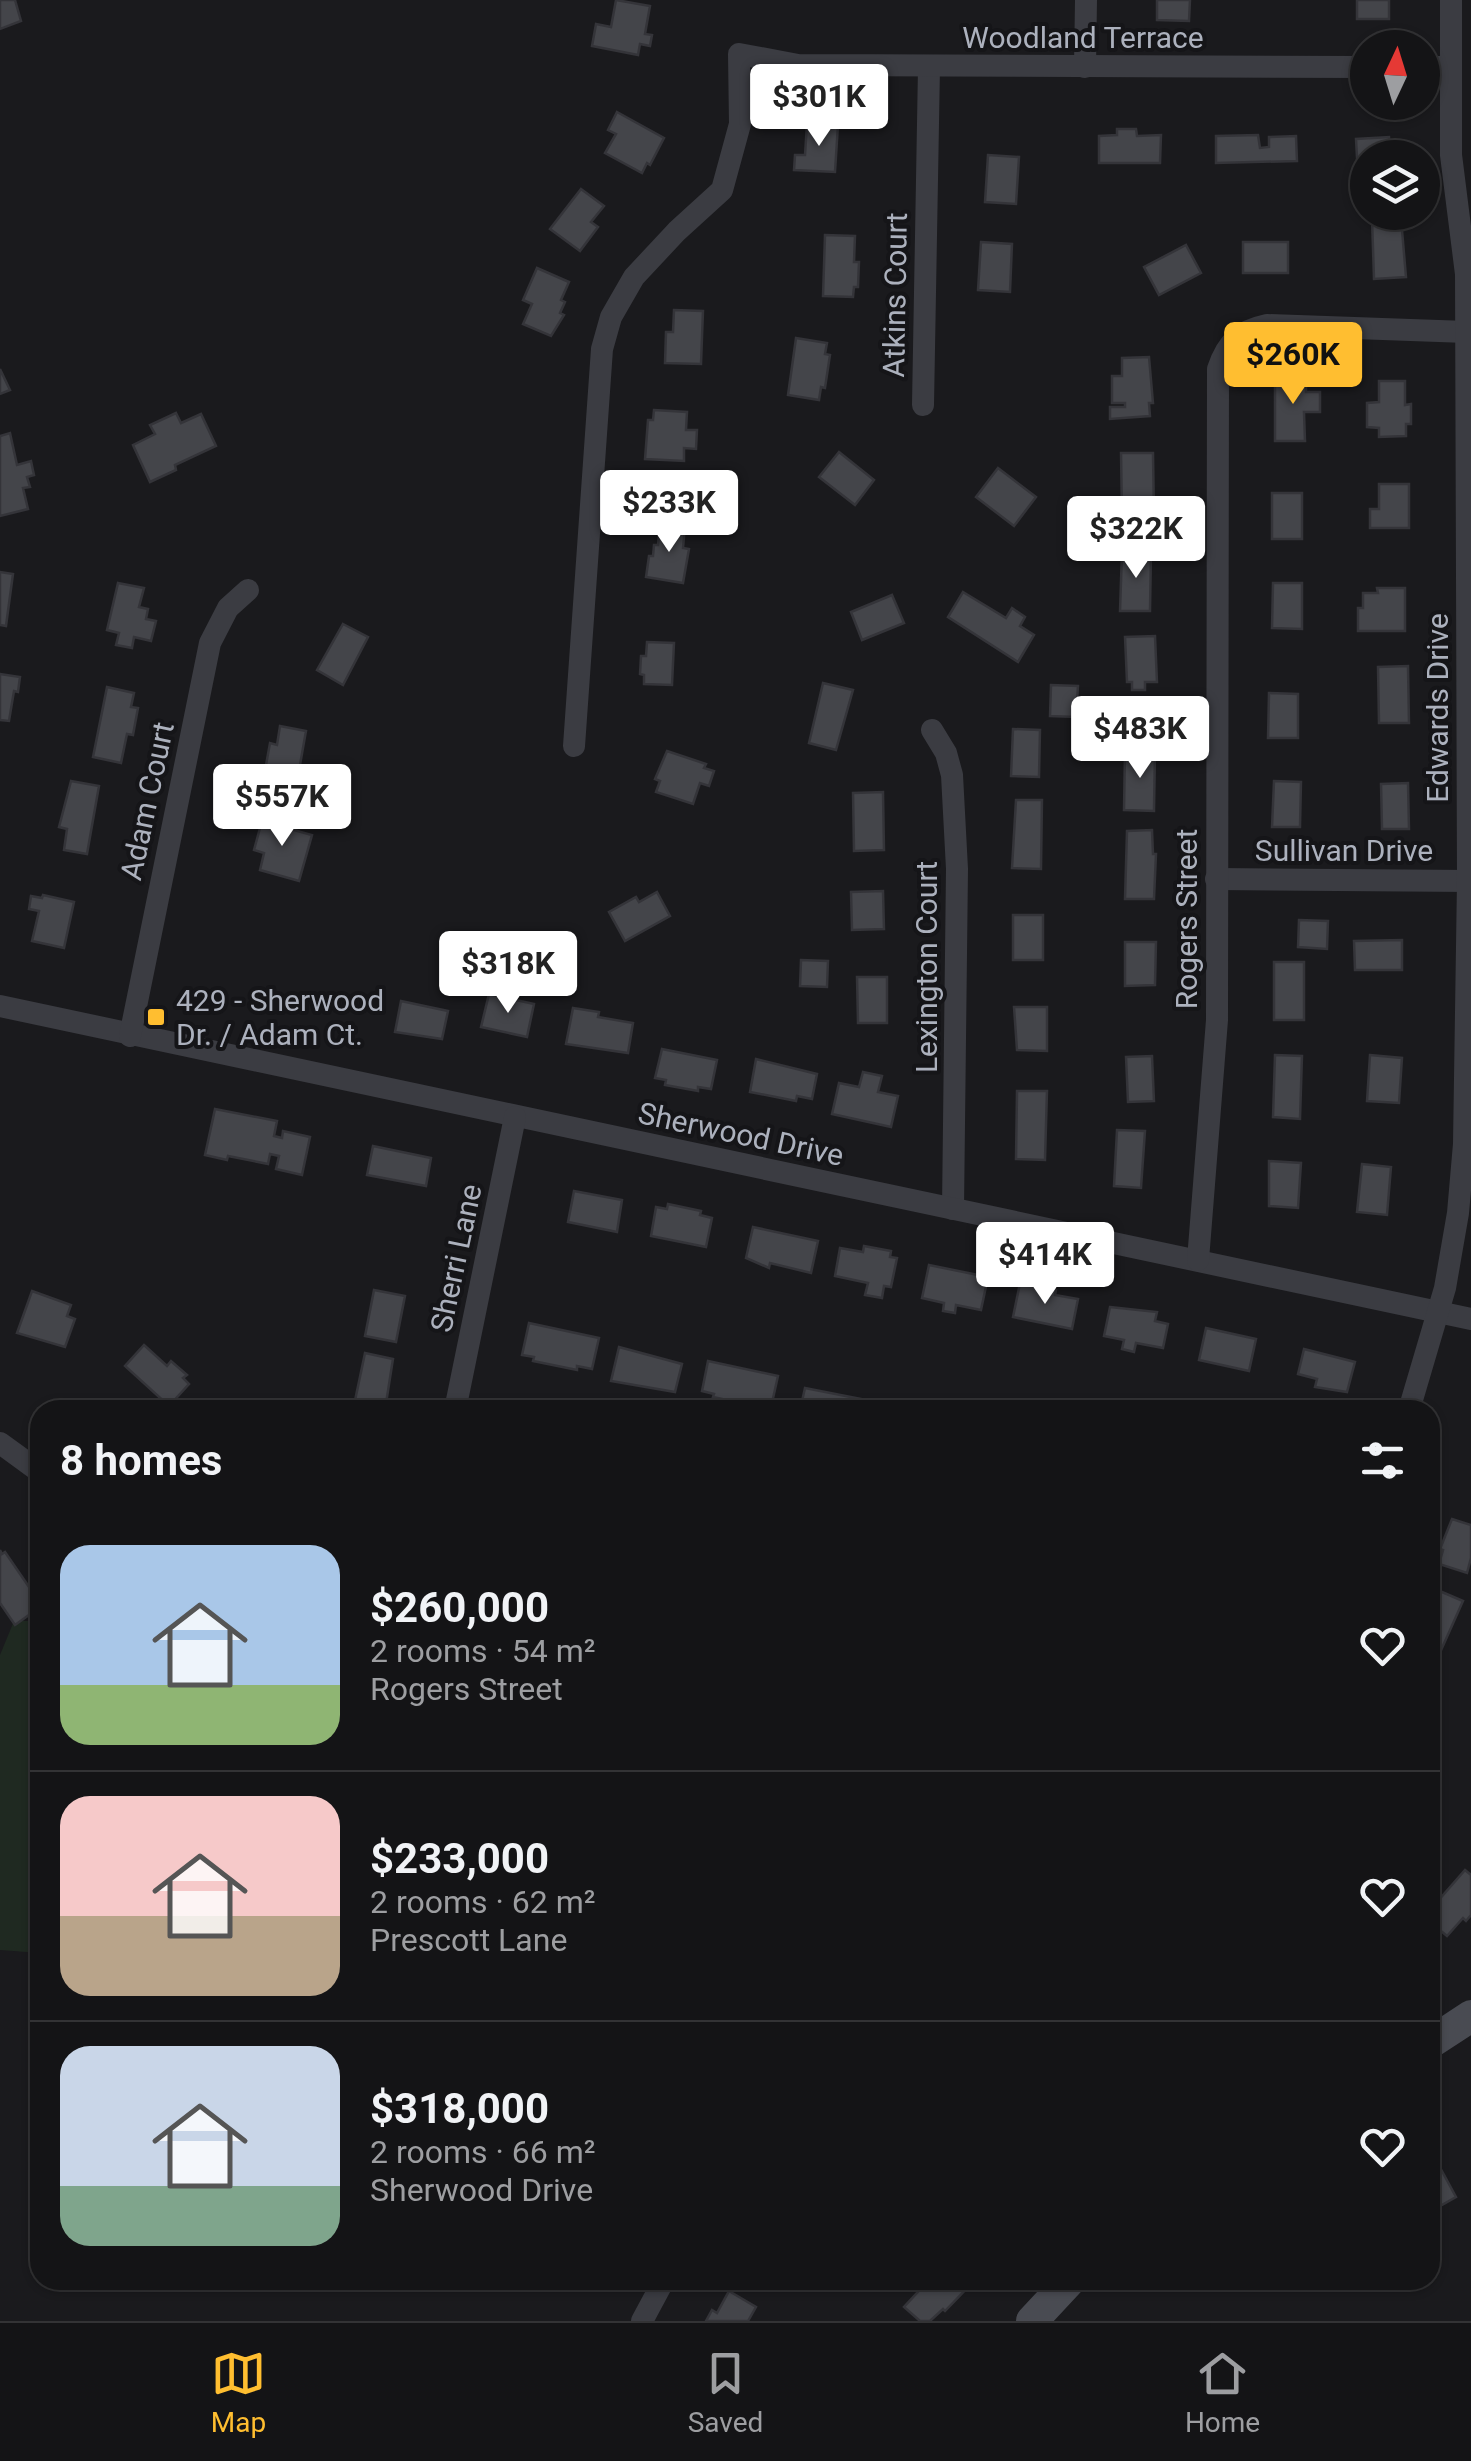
<!DOCTYPE html>
<meta charset="utf-8">
<style>
body{margin:0;font-family:Roboto,sans-serif;background:#1d1d1f;color:#f1f3f6;height:100vh;display:flex;flex-direction:column;font-size:38px;white-space:nowrap}
*{box-sizing:border-box;margin:0}
p{font-size:32px;color:#9d9ea1}
.icon{flex:none;width:55px;height:55px;fill:none;stroke:currentColor;stroke-width:2;stroke-linecap:round;stroke-linejoin:round}
.map{position:relative;flex:1;overflow:hidden}
.sheet{position:absolute;left:30px;top:1400px;width:1410px;height:890px;display:flex;flex-direction:column;background:#141416;border-radius:30px;box-shadow:0 2px 8px #0004,0 0 0 2px #333335}
.sheet>*{flex:none}
.needle{width:65px;rotate:4deg}
.fabs{position:absolute;left:1350px;top:30px;display:grid;gap:20px}
.fabs a{display:grid;place-items:center;width:90px;height:90px;border-radius:50%;background:#141416;box-shadow:0 2px 8px #0004,0 0 0 2px #333335;font-size:50px}
.price{position:absolute;translate:-50% -85px;padding:0 22px;border-radius:10px;background:#fff;color:#222;font-size:32px;line-height:65px;filter:drop-shadow(0 2px 5px #0008)}
.price::after{content:'';position:absolute;left:50%;top:60px;width:30px;height:22px;margin-left:-15px;background:inherit;clip-path:polygon(0 0,100% 0,50% 100%)}
.price.active{background:#ffbe30;color:#111}
ul{padding:0;list-style:none}
li{display:flex;align-items:center;gap:30px;height:250px;padding:0 30px}
li+li{border-top:2px solid #333335}
li span{display:grid;place-items:center;flex:none;width:280px;height:200px;border-radius:30px;color:#555}
li>.icon{margin-inline-start:auto}
span .icon{width:120px;height:120px;fill:#fffc;stroke-width:1}
li b{font-size:42px}
h2{display:flex;justify-content:space-between;align-items:center;height:120px;padding:0 30px;font-size:42px}
.dock{display:flex;justify-content:space-around;align-items:center;height:140px;border-top:2px solid #333335;background:#141416;font-size:28px;color:#9d9ea1}
.dock a{display:grid;justify-items:center;gap:5px}
.dock .active{color:#ffbe30}
.map>svg:first-child{display:block}
</style>
<div class="map">
<svg width="1471" height="2321" viewBox="0 0 1471 2321">
<rect width="100%" height="100%" fill="#1a1a1d"/>
<polygon fill="#1f2921" points="14,1621 40,1621 40,1953 0,1950 0,1655"/>
<g fill="#44454a" stroke="#343439" stroke-width="2.5">
<polygon points="0,0 15,0 21,21 0,29"/>
<polygon points="616,0 650,6 645,34 652,35 650,46 640,44 638,55 592,46 596,24 611,27"/>
<polygon points="1157,0 1190,0 1189,21 1157,20"/>
<rect x="1357" y="0" width="32" height="19"/>
<polygon points="617,112 664,138 650,165 647,163 642,173 605,153 616,134 608,130"/>
<polygon points="807,124 838,125 835,172 794,170 795,155 805,155"/>
<polygon points="1117,129 1136,129 1137,136 1161,135 1160,163 1099,163 1099,136 1117,135"/>
<polygon points="1258,135 1260,148 1269,147 1269,137 1296,136 1297,161 1216,163 1216,136"/>
<polygon points="1389,137 1390,158 1368,158 1368,195 1359,195 1356,139"/>
<polygon points="988,155 1019,157 1016,204 985,202"/>
<polygon points="581,189 604,206 591,222 598,227 580,251 550,229"/>
<polygon points="1401,218 1406,277 1374,279 1372,219"/>
<polygon points="825,235 855,236 854,262 859,262 858,287 854,287 853,297 823,296"/>
<polygon points="981,242 1012,244 1010,292 978,290"/>
<rect x="1243" y="242" width="45" height="31"/>
<polygon points="1186,245 1201,273 1159,295 1144,267"/>
<polygon points="537,268 569,282 561,300 565,302 560,313 564,315 551,336 523,324 532,304 523,300"/>
<polygon points="674,310 703,311 701,364 665,363 666,332 673,332"/>
<polygon points="796,338 827,343 825,354 830,355 825,388 821,387 819,400 788,395"/>
<polygon points="1149,357 1153,403 1149,403 1150,416 1110,419 1110,407 1125,407 1125,403 1112,403 1112,376 1122,376 1122,358"/>
<polygon points="0,369 10,390 0,394"/>
<polygon points="1275,376 1306,376 1306,392 1320,392 1320,412 1304,412 1305,441 1275,441"/>
<polygon points="1379,381 1405,381 1405,405 1411,404 1411,424 1406,424 1406,436 1379,437 1379,428 1367,427 1367,403 1379,402"/>
<polygon points="654,410 687,412 686,430 697,430 696,449 684,448 684,461 645,459 648,420 653,420"/>
<polygon points="176,413 181,423 201,414 216,446 175,465 176,470 150,482 133,445 155,434 150,425"/>
<polygon points="10,433 17,465 31,461 34,475 27,477 30,487 23,488 28,509 0,516 0,436"/>
<polygon points="839,452 874,480 855,505 819,477"/>
<polygon points="1121,453 1153,453 1154,516 1122,516"/>
<polygon points="998,468 1036,497 1014,526 976,497"/>
<polygon points="1379,484 1409,484 1409,528 1370,528 1370,509 1379,509"/>
<rect x="1272" y="493" width="30" height="46"/>
<polygon points="660,523 685,526 683,548 689,549 683,583 646,577 649,556 653,556 654,545 658,545"/>
<polygon points="1122,551 1151,552 1150,611 1120,611"/>
<polygon points="0,572 13,574 6,626 0,625"/>
<polygon points="118,583 144,588 139,607 148,609 146,619 156,621 151,641 134,637 132,648 116,645 119,633 107,630"/>
<polygon points="1273,583 1302,583 1302,629 1272,628"/>
<polygon points="1377,588 1405,588 1405,631 1358,631 1358,608 1363,608 1363,593 1378,593"/>
<polygon points="963,592 1006,618 1012,608 1025,617 1020,626 1034,635 1018,662 948,617"/>
<polygon points="892,595 904,623 862,640 851,612"/>
<polygon points="343,624 368,637 343,685 317,670"/>
<polygon points="1155,636 1157,682 1145,682 1145,690 1132,690 1132,682 1127,682 1125,637"/>
<polygon points="647,642 674,643 672,685 644,684 644,675 640,674 641,656 646,656"/>
<polygon points="1408,666 1409,723 1379,723 1378,667"/>
<polygon points="0,674 20,677 18,692 14,691 9,721 0,720"/>
<polygon points="823,683 853,690 836,750 809,743"/>
<polygon points="1051,685 1078,686 1076,717 1050,716"/>
<polygon points="107,687 134,693 131,707 138,708 133,735 127,734 121,763 93,757"/>
<polygon points="1269,693 1298,694 1298,738 1268,738"/>
<polygon points="280,726 306,731 297,782 264,776 270,743 277,745"/>
<polygon points="1013,729 1040,730 1039,777 1011,776"/>
<polygon points="667,751 706,764 704,768 714,771 709,786 700,783 693,804 656,792 660,781 655,779"/>
<polygon points="1125,751 1155,751 1154,811 1124,810"/>
<polygon points="71,781 99,786 87,854 64,850 67,829 59,827"/>
<polygon points="1274,781 1301,782 1300,827 1272,827"/>
<polygon points="1408,783 1409,829 1382,829 1381,784"/>
<polygon points="883,792 884,850 854,851 853,793"/>
<polygon points="1016,800 1042,800 1041,869 1012,868"/>
<polygon points="263,817 277,821 276,825 312,835 299,881 260,870 264,853 254,850"/>
<polygon points="1152,830 1153,854 1156,854 1154,899 1125,899 1127,831"/>
<polygon points="883,891 884,929 852,930 851,892"/>
<polygon points="657,892 670,916 625,941 609,912 636,897 639,902"/>
<polygon points="43,895 74,902 64,948 32,941 39,911 29,909 31,896 42,898"/>
<rect x="1013" y="915" width="30" height="45"/>
<polygon points="1299,920 1328,921 1327,949 1298,947"/>
<polygon points="1402,940 1402,970 1355,970 1354,941"/>
<polygon points="1125,942 1156,942 1155,985 1125,986"/>
<polygon points="801,960 828,961 827,987 800,986"/>
<rect x="1274" y="962" width="30" height="58"/>
<polygon points="857,977 887,977 887,1023 858,1023"/>
<polygon points="489,994 534,1004 527,1037 481,1027"/>
<polygon points="401,1001 448,1011 442,1039 395,1032"/>
<polygon points="1014,1007 1047,1007 1047,1051 1017,1050"/>
<polygon points="573,1008 599,1012 598,1017 633,1023 628,1053 566,1044"/>
<polygon points="662,1049 717,1060 711,1089 698,1087 698,1091 665,1085 666,1080 655,1078"/>
<polygon points="1275,1055 1302,1056 1300,1119 1273,1117"/>
<polygon points="1370,1055 1402,1058 1399,1103 1367,1101"/>
<polygon points="1152,1056 1154,1101 1128,1102 1126,1057"/>
<polygon points="756,1059 817,1074 812,1099 797,1096 796,1101 750,1092"/>
<polygon points="863,1072 882,1076 878,1092 898,1096 891,1127 832,1114 839,1083 859,1087"/>
<polygon points="1017,1091 1047,1091 1045,1160 1016,1159"/>
<polygon points="215,1109 277,1121 274,1136 282,1138 283,1131 310,1137 302,1175 276,1169 279,1156 270,1154 268,1164 228,1156 227,1160 205,1155"/>
<polygon points="1117,1130 1145,1131 1141,1188 1114,1186"/>
<polygon points="373,1146 431,1158 426,1186 367,1175"/>
<polygon points="1269,1161 1301,1163 1298,1208 1269,1206"/>
<polygon points="1362,1164 1391,1167 1387,1215 1357,1212"/>
<polygon points="574,1191 622,1200 617,1232 568,1222"/>
<polygon points="668,1204 701,1211 700,1215 712,1218 706,1247 651,1236 656,1207 667,1209"/>
<polygon points="753,1227 818,1241 811,1273 770,1263 769,1268 746,1258"/>
<polygon points="864,1246 891,1251 890,1257 897,1258 891,1287 884,1286 882,1298 865,1295 868,1283 835,1276 840,1248 863,1252"/>
<polygon points="929,1265 988,1277 981,1310 956,1305 955,1313 943,1311 944,1303 922,1298"/>
<polygon points="1020,1283 1056,1290 1055,1295 1078,1299 1072,1329 1013,1317"/>
<polygon points="374,1290 405,1296 396,1342 365,1336"/>
<polygon points="32,1291 71,1305 67,1316 75,1319 65,1347 17,1333"/>
<polygon points="1110,1307 1157,1312 1155,1321 1168,1324 1163,1348 1136,1343 1134,1352 1122,1349 1124,1340 1104,1336"/>
<polygon points="529,1323 599,1338 592,1369 577,1366 577,1370 533,1361 534,1357 522,1355"/>
<polygon points="1206,1328 1256,1339 1249,1371 1199,1360"/>
<polygon points="144,1345 167,1366 171,1361 187,1375 183,1378 189,1384 169,1406 125,1366"/>
<polygon points="619,1347 682,1364 675,1392 611,1381"/>
<polygon points="1304,1349 1355,1362 1347,1392 1315,1387 1317,1379 1298,1374"/>
<polygon points="365,1353 393,1359 385,1410 353,1410"/>
<polygon points="708,1361 778,1376 772,1403 746,1400 745,1404 713,1397 714,1394 702,1391"/>
<polygon points="805,1388 861,1399 859,1410 800,1410"/>
<polygon points="890,1400 933,1410 888,1410"/>
<polygon points="1452,1519 1471,1525 1471,1558 1467,1573 1439,1564 1443,1550 1440,1549"/>
<polygon points="0,1550 2,1554 5,1552 40,1603 40,1607 15,1625 0,1603"/>
<polygon points="1435,1589 1463,1601 1438,1657 1430,1653 1430,1600"/>
<polygon points="1465,1870 1471,1875 1471,1915 1466,1921 1463,1918 1447,1936 1430,1922 1430,1910"/>
<polygon points="1430,2149 1456,2197 1440,2206 1435,2198 1430,2200"/>
<polygon points="929,2280 975,2280 945,2311 943,2309 930,2321 920,2321 904,2307"/>
<polygon points="729,2291 756,2307 748,2321 706,2321 712,2310 717,2313"/>
</g>
<g fill="none" stroke-linecap="round" stroke-linejoin="round">
<g stroke="#3b3c42" stroke-width="22">
<polyline points="1085,67 1086,0"/>
<polyline points="1422,67 1450,67"/>
<polyline points="923,405 929,67"/>
<polyline points="932,730 946,753 952,775 957,869 953,1209"/>
<polyline points="574,746 602,349 611,317 634,277 677,231 722,190 740,124 739,54 798,65 1368,67"/>
<polyline points="1216,879 1471,881"/>
<polyline points="0,1006 1471,1319"/>
<polyline points="130,1036 210,643 228,608 248,590"/>
<path d="M 1198,1260 L 1217,1020 L 1218,369 C 1227,342 1239,331 1267,325 L 1467,332"/>
<polyline points="455,1410 515,1117"/>
<polyline points="1409,1410 1445,1288 1458,1213 1464,1144 1468,881 1466,274 1451,155 1451,0"/>
<polyline points="0,1443 40,1472"/>
<polyline points="642,2321 664,2280"/>
</g>
<g stroke="#494b52" stroke-width="32">
<polyline points="1430,2043 1471,2016"/>
<polyline points="1032,2321 1070,2280"/>
</g>
</g>
<rect fill="#ffbe30" stroke="#151518" stroke-width="4" x="146" y="1007" width="20" height="20" rx="5"/>
<g text-anchor="middle" dominant-baseline="central" stroke-width="8" stroke-linejoin="round" paint-order="stroke">
<g font-size="30" fill="#acb1bd" stroke="#151518">
<text x="1083" y="37">Woodland Terrace</text>
<text transform="translate(895 295) rotate(-89)">Atkins Court</text>
<text transform="translate(1437 708) rotate(-90)">Edwards Drive</text>
<text transform="translate(147 801) rotate(-78)">Adam Court</text>
<text x="1344" y="850">Sullivan Drive</text>
<text transform="translate(1186 919) rotate(-90)">Rogers Street</text>
<text transform="translate(926 967) rotate(-90)">Lexington Court</text>
<text transform="translate(741 1134) rotate(12)">Sherwood Drive</text>
<text transform="translate(456 1258) rotate(-78)">Sherri Lane</text>
</g>
<g font-size="30" fill="#acb1bd" stroke="#151518" text-anchor="start">
<text x="176" y="1000">429 - Sherwood<tspan x="176" dy="34">Dr. / Adam Ct.</tspan></text>
</g>
</g>
</svg>
<div class="fabs">
<a><svg class="needle" viewBox="-14 -14 28 28"><path d="M0-13l5 13h-10z" fill="#e53935"/><path d="M0 13l5-13h-10z" fill="#9d9ea1"/></svg></a>
<a><svg class="icon" aria-label="layers" viewBox="0 0 24 24"><path d="M12 4l9 5-9 5-9-5zM3 14l9 5 9-5"/></svg></a>
</div>
<b class="price" style="left:819px;top:149px">$301K</b>
<b class="price active" style="left:1293px;top:407px">$260K</b>
<b class="price" style="left:669px;top:555px">$233K</b>
<b class="price" style="left:1136px;top:581px">$322K</b>
<b class="price" style="left:1140px;top:781px">$483K</b>
<b class="price" style="left:282px;top:849px">$557K</b>
<b class="price" style="left:508px;top:1016px">$318K</b>
<b class="price" style="left:1045px;top:1307px">$414K</b>
<section class="sheet">
<h2>8 homes<svg class="icon" aria-label="filters" viewBox="0 0 24 24"><path d="M4 7h16M4 17h16"/><circle cx="9" cy="7" r="2"/><circle cx="15" cy="17" r="2"/></svg></h2>
<ul>
<li><span style="background:linear-gradient(#a9c7e8 70%,#8fb573 0)"><svg class="icon" aria-label="home" viewBox="0 0 24 24"><path d="M3 11l9-7 9 7M6 9v11h12V9"/></svg></span><div><b>$260,000</b><p>2 rooms · 54 m²</p><p>Rogers Street</p></div><svg class="icon" aria-label="heart" viewBox="0 0 24 24"><path d="M12 20l-8-8c-3-5 5-10 8-4 3-6 11-1 8 4z"/></svg></li>
<li><span style="background:linear-gradient(#f6c9c9 60%,#b9a48a 0)"><svg class="icon" aria-label="home" viewBox="0 0 24 24"><path d="M3 11l9-7 9 7M6 9v11h12V9"/></svg></span><div><b>$233,000</b><p>2 rooms · 62 m²</p><p>Prescott Lane</p></div><svg class="icon" aria-label="heart" viewBox="0 0 24 24"><path d="M12 20l-8-8c-3-5 5-10 8-4 3-6 11-1 8 4z"/></svg></li>
<li><span style="background:linear-gradient(#c9d6e8 70%,#7fa58c 0)"><svg class="icon" aria-label="home" viewBox="0 0 24 24"><path d="M3 11l9-7 9 7M6 9v11h12V9"/></svg></span><div><b>$318,000</b><p>2 rooms · 66 m²</p><p>Sherwood Drive</p></div><svg class="icon" aria-label="heart" viewBox="0 0 24 24"><path d="M12 20l-8-8c-3-5 5-10 8-4 3-6 11-1 8 4z"/></svg></li>
</ul>
</section>
</div>
<nav class="dock">
<a class="active"><svg class="icon" aria-label="map" viewBox="0 0 24 24"><path d="M3 6l6-2 6 2 6-2v14l-6 2-6-2-6 2zM9 4v14M15 6v14"/></svg>Map</a>
<a><svg class="icon" aria-label="saved" viewBox="0 0 24 24"><path d="M7 4h10v16l-5-4-5 4z"/></svg>Saved</a>
<a><svg class="icon" aria-label="home" viewBox="0 0 24 24"><path d="M3 11l9-7 9 7M6 9v11h12V9"/></svg>Home</a>
</nav>
